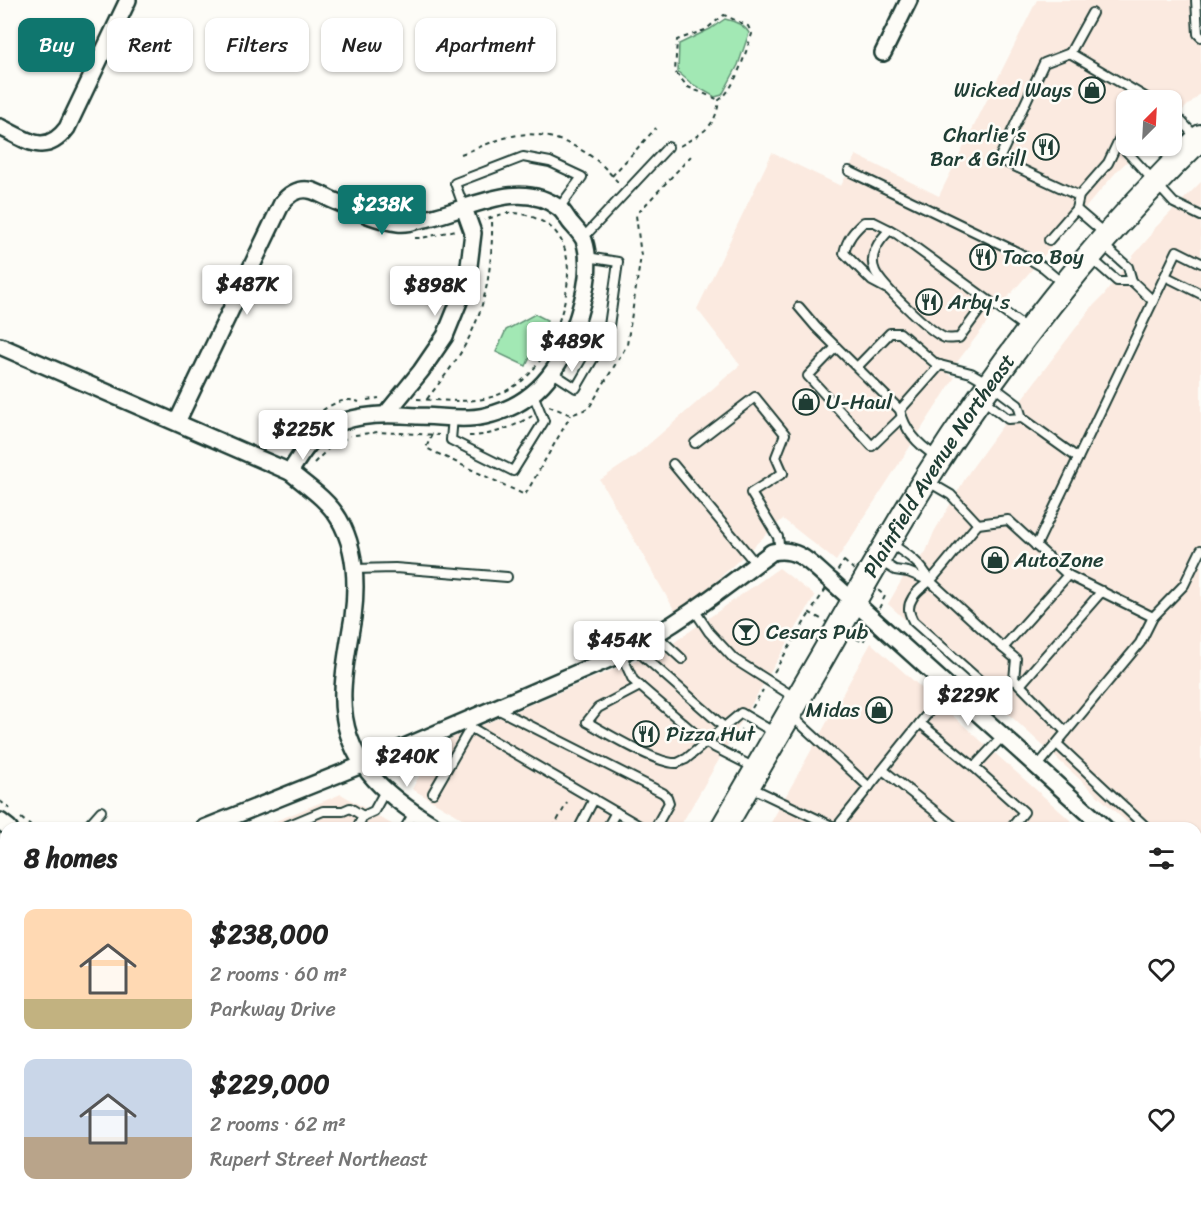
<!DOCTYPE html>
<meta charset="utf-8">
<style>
body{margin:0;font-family:Sriracha,sans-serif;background:#f2f2f2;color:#222;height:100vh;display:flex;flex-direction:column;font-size:22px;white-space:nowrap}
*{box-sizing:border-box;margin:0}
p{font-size:20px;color:#767676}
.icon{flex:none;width:33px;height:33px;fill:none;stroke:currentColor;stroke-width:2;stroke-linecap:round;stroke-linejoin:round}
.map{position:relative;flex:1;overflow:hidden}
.details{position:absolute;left:0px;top:822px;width:1202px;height:384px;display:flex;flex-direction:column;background:#fff;border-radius:18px 18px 0 0;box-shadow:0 2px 4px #0004}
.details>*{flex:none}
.hud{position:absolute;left:18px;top:18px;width:600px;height:54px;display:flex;gap:12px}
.needle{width:39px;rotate:24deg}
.fabs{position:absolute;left:1116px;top:90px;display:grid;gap:12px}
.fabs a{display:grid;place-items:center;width:66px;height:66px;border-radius:12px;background:#fff;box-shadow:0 2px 4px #0004;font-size:30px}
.price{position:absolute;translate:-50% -51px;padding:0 14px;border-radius:6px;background:#fff;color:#222;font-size:20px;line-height:39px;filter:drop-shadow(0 2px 3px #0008)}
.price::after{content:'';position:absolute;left:50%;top:36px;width:18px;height:14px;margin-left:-9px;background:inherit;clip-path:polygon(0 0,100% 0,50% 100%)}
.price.on{background:#0f766e;color:#fff}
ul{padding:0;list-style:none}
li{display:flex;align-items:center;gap:18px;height:150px;padding:0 24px}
li span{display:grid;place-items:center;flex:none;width:168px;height:120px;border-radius:12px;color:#555}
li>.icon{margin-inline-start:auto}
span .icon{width:72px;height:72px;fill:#fffc;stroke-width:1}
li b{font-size:26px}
h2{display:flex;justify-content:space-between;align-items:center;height:72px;padding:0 24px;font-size:26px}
.pill{padding:0 21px;border-radius:12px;background:#fff;box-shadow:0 2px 4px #0004;font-size:21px;line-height:54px}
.pill.on{background:#0f766e;color:#fff}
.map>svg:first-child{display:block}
</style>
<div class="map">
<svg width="1201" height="1206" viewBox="0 0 1201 1206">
<rect width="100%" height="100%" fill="#fdfcf7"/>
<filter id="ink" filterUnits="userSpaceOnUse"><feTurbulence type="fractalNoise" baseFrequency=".0167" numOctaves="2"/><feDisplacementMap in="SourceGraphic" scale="12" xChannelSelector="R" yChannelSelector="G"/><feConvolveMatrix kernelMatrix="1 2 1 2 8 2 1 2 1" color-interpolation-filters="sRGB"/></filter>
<g filter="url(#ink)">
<g fill="#fbeae0">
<polygon points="1037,0 1201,0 1201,93 1172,120 1172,100 1126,100 1126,146 1144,146 1118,170 996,311 948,374 955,377 836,561 783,519 712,585 676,613 600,480 634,457 740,365 697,309 772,153 841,186 856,155 939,196"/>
<polygon points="1201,182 1201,890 1196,885 1196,828 1133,828 888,604 903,578 918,559 925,554 934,532 969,472 1021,400 1091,308 1104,295 1133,256 1152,234 1155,228"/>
<polygon points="779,568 815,596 679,828 479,828 412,789 437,744 669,646"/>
<polygon points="871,643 1079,828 768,828"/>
<polygon points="341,794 398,828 259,828"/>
<polygon points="6,990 6,1200 441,1200 435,1206 0,1206 0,999"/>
<polygon points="540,1200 699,1200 695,1206 535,1206"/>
</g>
<g fill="#a2e8b4" stroke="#609274" stroke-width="1.5">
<path d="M 725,19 C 734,21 744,24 749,33 L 738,65 L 722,95 L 715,97 L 692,84 L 678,72 L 679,44 L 710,29 Z"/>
<polygon points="535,314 547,320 526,366 496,352 506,330"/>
</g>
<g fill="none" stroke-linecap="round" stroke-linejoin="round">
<g stroke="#1f3d34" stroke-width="12">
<g id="service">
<polyline points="1196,0 1198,34 1201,37"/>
<polyline points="1070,53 1092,13"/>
<polyline points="1172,114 1180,120 1197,138"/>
<polyline points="1118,142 1174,203 1201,216"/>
<polyline points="849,171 1017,252 1043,267 1062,283"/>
<polyline points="1079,196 999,159 1044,63 1070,53 1150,100"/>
<polyline points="464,208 455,183 523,157 550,162 582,177 559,208"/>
<polyline points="1076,209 1104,233"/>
<polyline points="583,238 668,147"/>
<polyline points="1049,240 1076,209 1079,196 1108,163 1126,125"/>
<polyline points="1103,245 1128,267 1132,281 1153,301"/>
<polyline points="1091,258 1117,281 1132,281"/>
<polyline points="1165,276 1201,294"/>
<path d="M 887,289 L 872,281 L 844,253 C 847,239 854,231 864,222 L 874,222 L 890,230"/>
<path d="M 987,300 L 959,338 C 955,338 949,339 945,338 C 930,332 881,285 875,271 C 868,256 879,240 890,230 L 897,234 L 1026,328"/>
<path d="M 799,307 L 816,327 L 900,410 C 905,431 918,445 936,456"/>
<polyline points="836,347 808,376 872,446 902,417"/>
<polyline points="857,367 890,333 900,333 936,364 971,373 990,384 1018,405 1022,418 1078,458"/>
<polyline points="553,373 576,388 608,333 618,262 587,257"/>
<polyline points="982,399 1008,419 1022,418"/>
<polyline points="900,410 940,365"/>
<polyline points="453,417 451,440 513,471 544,421 533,394"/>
<polyline points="695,443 755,397 785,434 776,457 783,473 751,493 778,537 780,550"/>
<polyline points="673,464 756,564"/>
<polyline points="927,481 951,495 978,524"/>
<path d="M 891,544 C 907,554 922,564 930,581"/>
<polyline points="1036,546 1177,251 1201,263"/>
<path d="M 882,562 L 895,570 L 908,572 L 930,581 L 1003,648 L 1068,575 L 1008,520 L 978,524 C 962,542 948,561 932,579 C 925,586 916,590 912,599 C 907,607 909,613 913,621 L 988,688 L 1001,690 L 1014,679"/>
<polyline points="354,569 395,568 507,577"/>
<polyline points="1068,575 1153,617"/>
<polyline points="695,611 709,632 734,659 794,697"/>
<polyline points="656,635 682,659"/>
<polyline points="633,647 724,727"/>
<polyline points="1003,648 1016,659 1014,679 1066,732"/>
<polyline points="621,654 633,680 706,743 753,767"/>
<polyline points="1020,685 1102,591"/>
<path d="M 640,686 L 598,708 L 587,722 C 604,732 659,765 677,763 C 680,762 683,760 686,759 L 741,713 L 775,733"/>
<polyline points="497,709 663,793 667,797 669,803 655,828"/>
<polyline points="793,717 869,787"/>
<polyline points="463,723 643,828"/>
<polyline points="920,723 949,687"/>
<polyline points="1057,744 1147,828"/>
<polyline points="974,767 1024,812 1011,828"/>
<polyline points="1037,767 1140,643 1153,617 1184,585 1201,550"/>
<polyline points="883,770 956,828"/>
<polyline points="750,787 836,828"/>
<polyline points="433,793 471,727"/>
<polyline points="86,828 101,811"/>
<polyline points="282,828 323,811 343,811 350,808 363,816"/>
<polyline points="357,828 363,816 374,811 385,791"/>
<polyline points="405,828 414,813"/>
<polyline points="579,828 594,799"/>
<polyline points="607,828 616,812"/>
<polyline points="836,828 920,723 974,767 1003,736"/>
<polyline points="1196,873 1201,878"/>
<polyline points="0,994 6,997"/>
<polyline points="247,1200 259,1206"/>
<polyline points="371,1200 383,1206"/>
<polyline points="533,1200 539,1206"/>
<polyline points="73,1206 75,1200"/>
<polyline points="164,1206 165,1200"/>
<polyline points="607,1206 611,1200"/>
</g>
</g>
<g stroke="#1f3d34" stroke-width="20">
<g id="minor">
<polyline points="883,53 909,0"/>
<path d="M 0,127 C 27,140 45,157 67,128 L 128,0"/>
<path d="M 0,346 L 290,472 C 307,486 328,500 339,519 C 356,548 357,585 353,617 C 349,641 344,666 343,690 C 340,759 383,795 438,828"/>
<polyline points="386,414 421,371 445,336 467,282 473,233 464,208"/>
<path d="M 177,422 L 282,203 C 288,195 298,188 309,190 C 316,191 324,196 330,199 C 352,208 374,220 398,223 C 405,224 413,222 420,220 C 463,213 518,176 559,208 C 563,211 567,218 570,222 C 575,228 581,234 584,240 C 589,255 588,275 585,290 C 572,348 549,402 485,416 C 464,421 438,416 417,416 C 388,414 359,413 332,426 C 312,436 301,454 290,472"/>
<polyline points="0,821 9,828"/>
<path d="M 204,828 L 379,758 L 621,654 C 676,626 723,589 772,552 C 798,546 812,565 831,581 L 1105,828"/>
<polyline points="1196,907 1201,912"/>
<polyline points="0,965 6,956"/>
<polyline points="1196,1031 1201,1026"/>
<polyline points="1185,1200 1201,1204"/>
<polyline points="722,1206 726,1200"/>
</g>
</g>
<g stroke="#1f3d34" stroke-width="28">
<g id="primary">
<path id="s1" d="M 723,828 C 755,772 788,716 821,659 C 855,599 889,538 926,479 C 1004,356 1096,238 1201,137"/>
<polyline points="484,1206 490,1200"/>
</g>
</g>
<g stroke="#1f3d34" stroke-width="2" stroke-dasharray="4.5 4.5" stroke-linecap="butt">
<path d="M 680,146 C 702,133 716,128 719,100 C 735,90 746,51 752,34 L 748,26 L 724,15 L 705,30 L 677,40 L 675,72 L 688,87 L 719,100"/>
<path d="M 461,154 C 479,148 498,138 518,135 C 544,131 576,144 596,160 C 605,167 611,175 619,183"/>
<polyline points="612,176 656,128"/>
<polyline points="415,238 422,238 456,230"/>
<path d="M 417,399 C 443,400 470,404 495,396 C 508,391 523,382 532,371 C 560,339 592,245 541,221 C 530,215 518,212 506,213 C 499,215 491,218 484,220"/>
<path d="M 427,399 C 440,382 454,365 464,347 C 487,307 493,262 492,218"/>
<polyline points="367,400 379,398"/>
<polyline points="549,406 571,415 589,408 627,345 641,256 636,215 692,155"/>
<polyline points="432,434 426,448 525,495 571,415"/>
<polyline points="355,435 378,432 439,435"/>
<path d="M 469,436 C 491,436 513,427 532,416"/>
<path d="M 284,448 C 298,430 334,391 359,402"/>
<polyline points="314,463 329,448 350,436"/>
<polygon points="844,561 885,596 863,642 810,613"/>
<polyline points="774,672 810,613"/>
<polyline points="752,708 763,690"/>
<polyline points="730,744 741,729"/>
<polyline points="0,801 10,809"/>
<polyline points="21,818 33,828"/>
<polyline points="553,828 567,803"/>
</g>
<use href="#service" stroke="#fdfcf7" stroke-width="8"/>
<use href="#minor" stroke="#fdfcf7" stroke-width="15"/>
<use href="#primary" stroke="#fdfcf7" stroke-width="24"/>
</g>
</g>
<defs>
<g id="shop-ring" transform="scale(1.35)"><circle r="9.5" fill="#fdfcf7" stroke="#1f3d34" stroke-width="1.5"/><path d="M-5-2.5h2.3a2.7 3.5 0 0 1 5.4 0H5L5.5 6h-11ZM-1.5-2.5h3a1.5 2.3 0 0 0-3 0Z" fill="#1f3d34"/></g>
<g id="restaurant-ring" transform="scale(1.35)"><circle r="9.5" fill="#fdfcf7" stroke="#1f3d34" stroke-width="1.5"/><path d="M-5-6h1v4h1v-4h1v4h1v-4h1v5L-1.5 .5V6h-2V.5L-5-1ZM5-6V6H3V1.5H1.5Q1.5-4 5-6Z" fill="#1f3d34"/></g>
<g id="bar-ring" transform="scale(1.35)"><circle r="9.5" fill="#fdfcf7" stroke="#1f3d34" stroke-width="1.5"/><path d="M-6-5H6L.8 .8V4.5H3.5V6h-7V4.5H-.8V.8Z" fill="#1f3d34"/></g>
</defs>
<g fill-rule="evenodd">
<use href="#shop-ring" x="1092" y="90"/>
<use href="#restaurant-ring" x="1046" y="147"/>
<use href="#restaurant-ring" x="983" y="257"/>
<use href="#restaurant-ring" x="929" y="302"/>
<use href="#shop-ring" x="806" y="402"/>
<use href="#shop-ring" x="995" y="560"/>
<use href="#bar-ring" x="746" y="632"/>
<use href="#shop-ring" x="879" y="710"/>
<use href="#restaurant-ring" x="646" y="734"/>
</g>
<g text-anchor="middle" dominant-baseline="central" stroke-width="5" stroke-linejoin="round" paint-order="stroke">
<g font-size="21" fill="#1f3d34" stroke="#fdfcf7" text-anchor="start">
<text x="1072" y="90" text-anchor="end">Wicked Ways</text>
<text x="1026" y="135" text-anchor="end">Charlie's<tspan x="1026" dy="24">Bar &amp; Grill</tspan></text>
<text x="1002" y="257">Taco Boy</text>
<text x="948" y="302">Arby's</text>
<text x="826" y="402">U-Haul</text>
<text x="1014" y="560">AutoZone</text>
<text x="766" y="632">Cesars Pub</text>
<text x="860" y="710" text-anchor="end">Midas</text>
<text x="666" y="734">Pizza Hut</text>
</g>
<g font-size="21" fill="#1f3d34" stroke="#fdfcf7">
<text stroke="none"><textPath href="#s1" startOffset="422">Plainfield Avenue Northeast</textPath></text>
</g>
</g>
</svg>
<div class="fabs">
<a><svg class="needle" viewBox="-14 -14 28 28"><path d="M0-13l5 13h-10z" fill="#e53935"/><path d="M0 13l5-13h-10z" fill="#767676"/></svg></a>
</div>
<b class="price on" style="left:382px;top:236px">$238K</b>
<b class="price" style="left:247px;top:316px">$487K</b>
<b class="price" style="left:435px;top:317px">$898K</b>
<b class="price" style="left:572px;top:373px">$489K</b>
<b class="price" style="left:303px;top:461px">$225K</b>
<b class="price" style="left:619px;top:672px">$454K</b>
<b class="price" style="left:968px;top:727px">$229K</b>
<b class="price" style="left:407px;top:788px">$240K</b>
<div class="hud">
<a class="pill on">Buy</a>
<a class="pill">Rent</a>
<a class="pill">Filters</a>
<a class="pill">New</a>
<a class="pill">Apartment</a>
</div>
<section class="details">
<h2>8 homes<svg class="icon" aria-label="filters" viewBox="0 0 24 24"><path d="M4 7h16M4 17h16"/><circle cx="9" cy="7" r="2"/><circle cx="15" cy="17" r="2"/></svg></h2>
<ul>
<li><span style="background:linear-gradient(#ffd9b3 75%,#c2b280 0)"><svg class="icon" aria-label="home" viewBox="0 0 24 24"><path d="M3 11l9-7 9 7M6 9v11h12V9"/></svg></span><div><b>$238,000</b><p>2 rooms · 60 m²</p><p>Parkway Drive</p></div><svg class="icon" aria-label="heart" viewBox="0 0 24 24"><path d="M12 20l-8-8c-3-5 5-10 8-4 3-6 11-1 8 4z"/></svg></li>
<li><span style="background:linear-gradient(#c9d6e8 65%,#b9a48a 0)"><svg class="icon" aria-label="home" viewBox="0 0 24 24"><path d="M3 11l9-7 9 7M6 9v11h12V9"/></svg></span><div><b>$229,000</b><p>2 rooms · 62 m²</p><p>Rupert Street Northeast</p></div><svg class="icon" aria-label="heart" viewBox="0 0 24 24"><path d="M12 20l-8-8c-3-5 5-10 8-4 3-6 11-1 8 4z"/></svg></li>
</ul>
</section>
</div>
